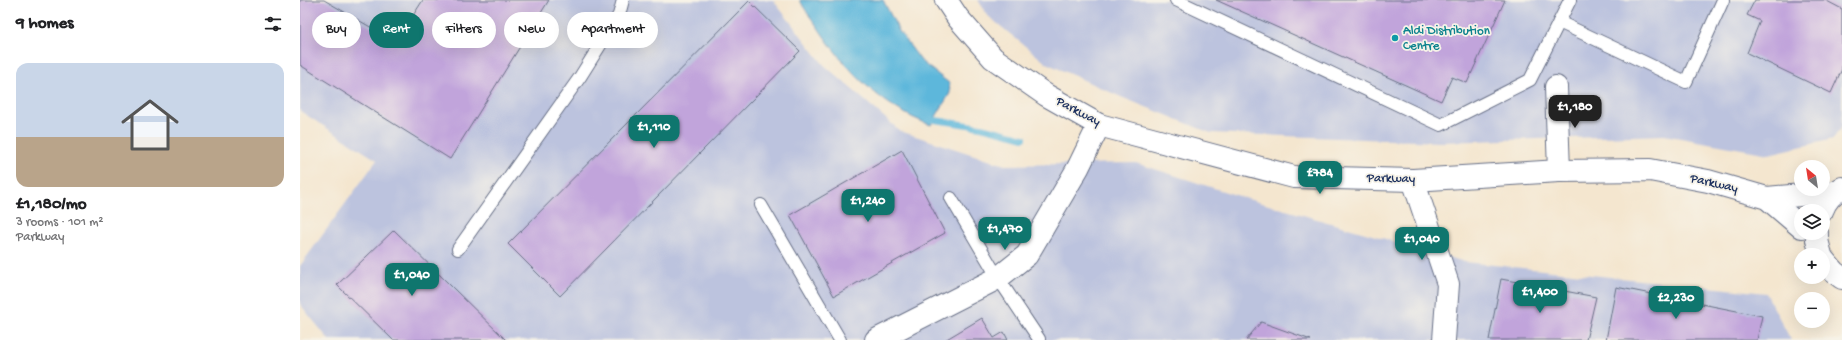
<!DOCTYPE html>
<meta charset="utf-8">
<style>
body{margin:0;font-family:"Gochi Hand",sans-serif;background:#f2f2f2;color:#202124;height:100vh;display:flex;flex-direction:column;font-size:15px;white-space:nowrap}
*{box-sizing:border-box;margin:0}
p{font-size:13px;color:#757577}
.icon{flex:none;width:22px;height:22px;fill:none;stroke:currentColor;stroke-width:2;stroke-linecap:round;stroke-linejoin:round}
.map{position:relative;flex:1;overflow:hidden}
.side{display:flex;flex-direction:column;background:#fff;width:300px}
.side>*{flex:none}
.banner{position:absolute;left:12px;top:12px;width:380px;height:36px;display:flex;gap:8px}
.needle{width:26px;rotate:330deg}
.controls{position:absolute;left:1494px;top:160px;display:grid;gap:8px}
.controls a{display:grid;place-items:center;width:36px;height:36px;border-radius:50%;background:#fff;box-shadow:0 4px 16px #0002;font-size:20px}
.price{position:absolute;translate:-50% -34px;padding:0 9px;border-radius:8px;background:#0f766e;color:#fff;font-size:13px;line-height:26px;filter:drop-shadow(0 1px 2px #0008)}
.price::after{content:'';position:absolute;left:50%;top:24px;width:12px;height:9px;margin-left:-6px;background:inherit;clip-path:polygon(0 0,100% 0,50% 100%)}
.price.selected{background:#222;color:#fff}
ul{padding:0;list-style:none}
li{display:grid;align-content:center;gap:8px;height:212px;padding:0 16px}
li+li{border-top:1px solid #e0e0e0}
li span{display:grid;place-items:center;height:124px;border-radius:12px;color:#555}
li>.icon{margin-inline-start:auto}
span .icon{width:72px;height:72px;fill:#fffc;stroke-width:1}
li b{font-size:17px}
h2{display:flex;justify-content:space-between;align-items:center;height:48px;padding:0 16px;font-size:17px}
.pill{padding:0 14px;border-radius:18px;background:#fff;box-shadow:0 4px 16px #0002;font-size:14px;line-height:36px}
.pill.selected{background:#0f766e;color:#fff}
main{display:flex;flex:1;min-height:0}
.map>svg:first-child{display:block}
</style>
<main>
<section class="side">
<h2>9 homes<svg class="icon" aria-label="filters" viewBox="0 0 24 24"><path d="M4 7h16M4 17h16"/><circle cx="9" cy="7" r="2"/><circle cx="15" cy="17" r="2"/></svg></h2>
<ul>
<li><span style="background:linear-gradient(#c9d6e8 60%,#b9a48a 0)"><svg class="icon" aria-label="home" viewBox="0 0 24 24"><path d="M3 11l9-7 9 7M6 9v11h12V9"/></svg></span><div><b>£1,180/mo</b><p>3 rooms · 101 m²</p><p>Parkway</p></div></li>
</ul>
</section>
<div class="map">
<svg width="1542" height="340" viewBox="0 0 1542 340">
<rect width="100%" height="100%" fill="#f7f3e8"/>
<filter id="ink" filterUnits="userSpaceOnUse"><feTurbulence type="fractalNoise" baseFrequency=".025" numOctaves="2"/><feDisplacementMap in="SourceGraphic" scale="8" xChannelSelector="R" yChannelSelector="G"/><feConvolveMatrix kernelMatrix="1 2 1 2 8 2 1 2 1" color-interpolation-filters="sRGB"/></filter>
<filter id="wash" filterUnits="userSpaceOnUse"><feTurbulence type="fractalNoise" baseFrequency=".012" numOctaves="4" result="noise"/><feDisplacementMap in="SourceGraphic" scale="16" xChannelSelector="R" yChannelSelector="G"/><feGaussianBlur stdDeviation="0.9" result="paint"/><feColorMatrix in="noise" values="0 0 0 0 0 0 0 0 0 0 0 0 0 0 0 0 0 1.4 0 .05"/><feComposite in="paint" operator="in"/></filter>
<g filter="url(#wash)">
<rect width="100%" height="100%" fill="#f4e6cf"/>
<g fill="#bcc3de">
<polygon points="0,0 473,0 524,65 600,131 705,165 836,163 948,199 1165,262 1466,293 1491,340 29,340 0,304 0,266 77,160 0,111"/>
<polygon points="678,0 1542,0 1542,126 1533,139 1469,154 1364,135 1141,142 911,133 821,97 746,63 688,16"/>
</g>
<path fill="#5db7db" stroke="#3c739c" d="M 500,0 L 583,0 L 599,31 L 622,62 L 649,83 L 650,93 L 631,125 C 582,108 545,69 517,26 C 511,18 504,9 500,0 Z"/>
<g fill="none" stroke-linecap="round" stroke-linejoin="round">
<polyline stroke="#5db7db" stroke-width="6" points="628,116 635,120 681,127 724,138"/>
</g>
<g id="blocks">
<g fill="#c1a4db">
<polygon points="0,0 24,0 96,42 123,0 249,0 150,159 0,65"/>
<polygon points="916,0 1205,0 1167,83 1152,77 1141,101"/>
<polygon points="1455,0 1525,0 1542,9 1542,69 1531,93 1447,53 1460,21 1447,15"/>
<polygon points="449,1 500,51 260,296 208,244"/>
<polygon points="602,150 645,233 534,296 490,215"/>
<polygon points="94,230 206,340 93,340 37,285"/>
<polygon points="1201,279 1296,297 1286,340 1189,340"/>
<polygon points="1316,287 1462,316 1457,340 1306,340"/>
<polygon points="682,318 694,338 704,332 708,340 645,340"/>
<polygon points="961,322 1011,340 946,340"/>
</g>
</g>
</g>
<g filter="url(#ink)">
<use href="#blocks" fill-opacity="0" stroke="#676f86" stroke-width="1"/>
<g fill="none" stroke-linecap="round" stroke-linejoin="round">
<g stroke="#676f86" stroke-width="14">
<g id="lane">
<polyline points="876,0 1141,125 1230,80 1270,0"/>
<polyline points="1259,22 1386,82 1423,0"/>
<polyline points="651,198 698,278 739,339"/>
<polyline points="461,205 540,340"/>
<polyline points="158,249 280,77 319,15 323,0"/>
</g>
</g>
<g stroke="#676f86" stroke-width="24">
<g id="street">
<polyline points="646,0 658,18 693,58 746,95 799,125 994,177 1113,180 1259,171 1350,170 1408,181 1467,198 1501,227"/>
<polyline points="1256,87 1259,171"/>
<polyline points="1113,180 1148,284 1144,340"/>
<polyline points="1467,198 1535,192"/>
<polyline points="576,340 698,278 727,255 778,168 799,125"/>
</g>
</g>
<g stroke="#676f86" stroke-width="24">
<g id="secondary">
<path d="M 1522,211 C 1525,202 1533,193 1542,188"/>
<polyline points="1517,233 1517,240 1521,255"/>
<polyline points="1523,259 1534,272 1542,278"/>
</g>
</g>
<use href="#lane" stroke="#fff" stroke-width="12"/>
<use href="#street" stroke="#fff" stroke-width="22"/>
<use href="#secondary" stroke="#fff" stroke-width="22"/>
</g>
</g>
<circle fill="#0f9aa8" stroke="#f7f3e8" stroke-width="1.5" cx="1095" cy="38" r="4"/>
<g text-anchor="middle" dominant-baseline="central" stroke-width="3.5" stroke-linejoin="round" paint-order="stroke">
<g font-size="13" fill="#0d838f" stroke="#f7f3e8" text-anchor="start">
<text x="1103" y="31">Aldi Distribution<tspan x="1103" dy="15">Centre</tspan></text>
</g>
<g font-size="13" fill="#1b2f5e" stroke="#f7f3e8">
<text transform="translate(778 112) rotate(28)">Parkway</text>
<text transform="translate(1091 179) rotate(1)">Parkway</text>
<text transform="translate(1414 184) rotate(13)">Parkway</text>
</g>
</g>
</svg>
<div class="controls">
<a><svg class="needle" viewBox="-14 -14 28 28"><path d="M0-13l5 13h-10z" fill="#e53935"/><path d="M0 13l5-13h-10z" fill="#757577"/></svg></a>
<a><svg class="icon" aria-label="layers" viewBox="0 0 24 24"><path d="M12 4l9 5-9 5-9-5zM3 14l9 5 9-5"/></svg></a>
<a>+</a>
<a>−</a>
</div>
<b class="price selected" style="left:1275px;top:129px">£1,180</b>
<b class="price" style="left:354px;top:149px">£1,110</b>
<b class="price" style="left:1020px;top:195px">£784</b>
<b class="price" style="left:568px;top:223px">£1,240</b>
<b class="price" style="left:705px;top:251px">£1,470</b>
<b class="price" style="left:1122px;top:261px">£1,040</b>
<b class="price" style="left:112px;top:297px">£1,040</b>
<b class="price" style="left:1240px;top:314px">£1,400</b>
<b class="price" style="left:1376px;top:320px">£2,230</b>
<div class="banner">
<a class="pill">Buy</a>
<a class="pill selected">Rent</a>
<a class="pill">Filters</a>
<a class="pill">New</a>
<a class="pill">Apartment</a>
</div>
</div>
</main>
